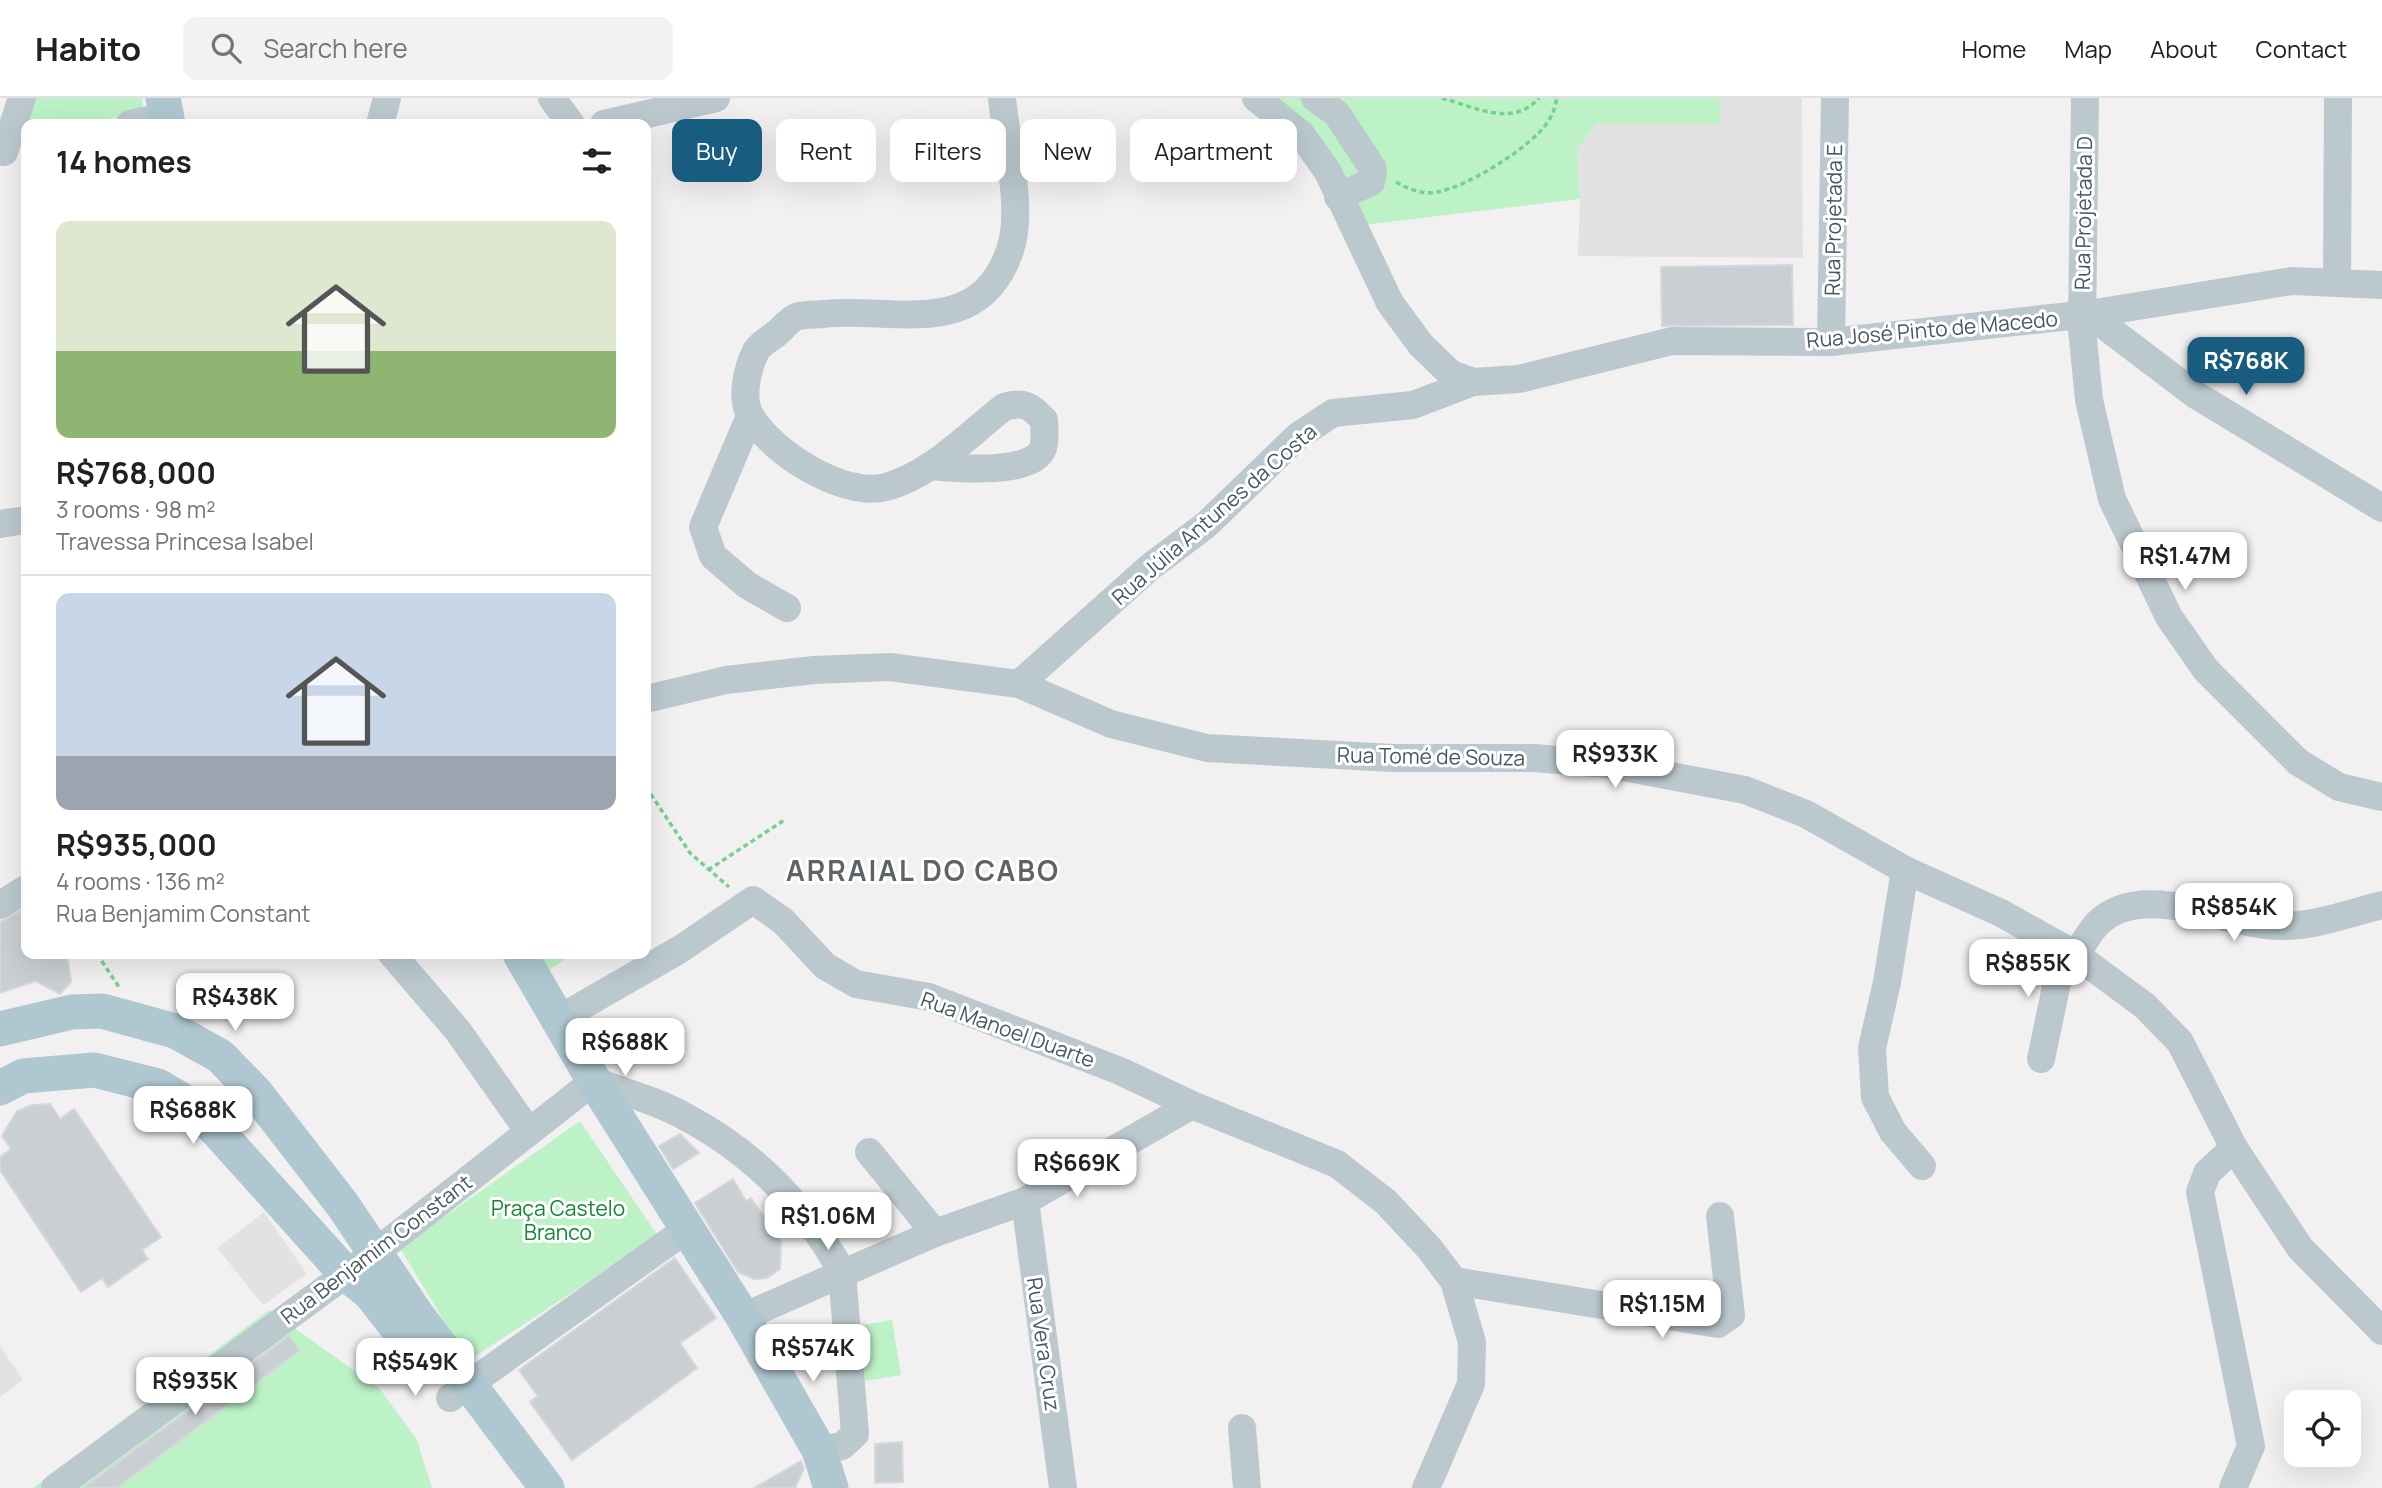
<!DOCTYPE html>
<meta charset="utf-8">
<style>
body{margin:0;font-family:Manrope,sans-serif;background:#f2f2f2;color:#202124;height:100vh;display:flex;flex-direction:column;font-size:26px;white-space:nowrap}
*{box-sizing:border-box;margin:0}
p{font-size:23px;color:#757577}
.icon{flex:none;width:38px;height:38px;fill:none;stroke:currentColor;stroke-width:2;stroke-linecap:round;stroke-linejoin:round}
.map{position:relative;flex:1;overflow:hidden}
.drawer{position:absolute;left:21px;top:21px;width:630px;height:840px;display:flex;flex-direction:column;background:#fff;border-radius:14px;box-shadow:0 7px 28px #0002}
.drawer>*{flex:none}
.hud{position:absolute;left:672px;top:21px;width:665px;height:63px;display:flex;gap:14px}
.fabs{position:absolute;left:2284px;top:1292px;display:grid;gap:14px}
.fabs a{display:grid;place-items:center;width:77px;height:77px;border-radius:14px;background:#fff;box-shadow:0 7px 28px #0002;font-size:35px}
.price{position:absolute;translate:-50% -60px;padding:0 16px;border-radius:14px;background:#fff;color:#222;font-size:23px;line-height:46px;filter:drop-shadow(0 2px 4px #0008)}
.price::after{content:'';position:absolute;left:50%;top:42px;width:21px;height:16px;margin-left:-10px;background:inherit;clip-path:polygon(0 0,100% 0,50% 100%)}
.price.current{background:#185c7f;color:#fff}
ul{padding:0;list-style:none}
li{display:grid;align-content:center;gap:14px;height:371px;padding:0 35px}
li+li{border-top:2px solid #e0e0e0}
li span{display:grid;place-items:center;height:217px;border-radius:14px;color:#555}
li>.icon{margin-inline-start:auto}
span .icon{width:126px;height:126px;fill:#fffc;stroke-width:1}
li b{font-size:30px}
h2{display:flex;justify-content:space-between;align-items:center;height:84px;padding:0 35px;font-size:30px}
.chip{padding:0 24px;border-radius:14px;background:#fff;box-shadow:0 7px 28px #0002;font-size:24px;line-height:63px}
.chip.current{background:#185c7f;color:#fff}
header{display:flex;align-items:center;gap:42px;box-sizing:border-box;height:98px;padding:0 35px;background:#fff;border-bottom:2px solid #e0e0e0}
header strong{font-size:33px}
nav{display:flex;gap:38px;margin-inline-start:auto;font-size:24px}
.search{width:490px;height:63px;background:#f2f2f2;display:flex;align-items:center;gap:18px;box-sizing:border-box;padding:0 24px;border-radius:14px;color:#757577;font-size:26px}
.map>svg:first-child{display:block}
</style>
<header>
<strong>Habito</strong>
<div class="search"><svg class="icon" aria-label="search" viewBox="0 0 24 24"><circle cx="10" cy="10" r="6"/><path d="M15 15l6 6"/></svg>Search here</div>
<nav><a>Home</a><a>Map</a><a>About</a><a>Contact</a></nav>
</header>
<div class="map">
<svg width="2382" height="1390" viewBox="0 0 2382 1390">
<rect width="100%" height="100%" fill="#f3f0f1"/>
<g fill="#e4e1e3">
<polygon points="1720,0 1802,0 1803,160 1578,158 1580,101 1577,51 1595,26 1719,26"/>
<polygon points="264,1114 307,1176 263,1207 217,1150"/>
<polygon points="0,1248 23,1282 0,1299"/>
</g>
<g fill="#bdf2c6">
<polygon points="31,0 142,0 144,15 79,26 26,26"/>
<polygon points="1278,0 1720,0 1720,26 1596,26 1577,51 1580,101 1362,127 1317,32"/>
<polygon points="535,856 573,856 546,874"/>
<polygon points="580,1023 658,1138 468,1263 400,1150"/>
<polygon points="269,1212 380,1291 417,1342 432,1390 33,1390"/>
<polygon points="892,1222 901,1277 865,1283 857,1228"/>
</g>
<g fill="#cacfd3" stroke="#d4d8dc" stroke-width="2">
<polygon points="1792,167 1793,227 1662,228 1661,169"/>
<polygon points="26,810 26,856 67,856 71,884 60,896 36,883 0,895 0,824"/>
<polygon points="50,1006 60,1021 74,1011 161,1139 142,1152 148,1161 108,1189 102,1180 81,1194 0,1072 0,1059 11,1051 2,1038 17,1013 32,1007"/>
<polygon points="680,1036 699,1055 673,1071 659,1048"/>
<polygon points="733,1081 746,1103 751,1100 781,1143 780,1171 767,1180 754,1181 738,1174 695,1105"/>
<polygon points="675,1160 716,1220 680,1245 697,1270 572,1362 530,1304 538,1298 519,1272"/>
<polygon points="812,1228 827,1258 806,1268 792,1238"/>
<polygon points="289,1238 300,1252 117,1390 83,1390"/>
<polygon points="902,1344 903,1384 875,1385 875,1346"/>
<polygon points="801,1363 804,1371 795,1390 754,1390"/>
</g>
<g fill="none" stroke-linecap="round" stroke-linejoin="round">
<g stroke="#73d28e" stroke-width="3.5" stroke-dasharray="5 3.5" stroke-linecap="butt">
<path d="M 1442,0 C 1474,9 1513,30 1539,0"/>
<path d="M 1396,84 C 1408,91 1423,97 1437,94 C 1467,89 1530,50 1547,25 C 1553,17 1555,9 1557,0"/>
<polyline points="646,689 690,755 729,789"/>
<polyline points="708,772 786,721"/>
<polyline points="97,856 119,889"/>
</g>
<g stroke="#bbc9ce" stroke-width="28">
<polyline points="552,0 571,26"/>
<polyline points="1256,0 1302,37 1328,74 1390,205 1421,247 1451,276 1473,284 1519,281 1672,243 1831,244 2089,216 2292,183 2382,187"/>
<polyline points="1315,0 1337,16 1373,71 1371,84 1338,99"/>
<polyline points="2085,0 2082,231 2089,302 2112,401 2169,519 2206,572 2298,664 2339,689 2382,699"/>
<polyline points="130,26 167,18"/>
<polyline points="380,26 387,0"/>
<polyline points="604,26 716,0"/>
<polyline points="4,54 22,0"/>
<polyline points="2337,184 2338,0"/>
<polyline points="2089,216 2196,297 2382,410"/>
<polyline points="1831,244 1835,0"/>
<polyline points="750,318 703,429 713,458 747,487 787,510"/>
<path d="M 930,368 C 953,370 1033,378 1043,350 C 1046,342 1044,330 1044,322 C 1031,308 1024,303 1004,309 C 969,336 931,377 886,389 C 843,400 773,355 751,319 C 740,301 747,271 756,253 C 760,246 769,241 776,236 C 782,231 789,222 796,219 C 803,216 815,217 823,216 C 892,208 979,244 1010,152 C 1024,112 1006,43 1002,0"/>
<polyline points="0,426 26,422"/>
<polyline points="1019,586 1150,469 1206,427 1298,338 1333,315 1413,307 1473,284"/>
<polyline points="646,601 726,582 814,572 890,569 1019,586 1111,626 1207,650 1393,660 1534,660 1607,666 1745,692 1806,716 1905,772 2001,815 2076,857 2145,908 2180,944 2234,1050 2300,1150 2382,1233"/>
<polyline points="1905,772 1887,884 1872,950 1875,999 1893,1034 1922,1068"/>
<polyline points="0,807 26,791"/>
<polyline points="392,856 458,933 529,1034"/>
<path d="M 2076,857 C 2082,847 2089,835 2097,826 C 2143,780 2227,829 2283,828 C 2316,828 2350,815 2382,807"/>
<polyline points="559,921 679,852 753,802 783,823 825,868 856,886 929,899 1120,973 1192,1007 1337,1066 1386,1104 1429,1150 1454,1183 1472,1244 1471,1286 1426,1390"/>
<polyline points="2041,961 2064,851"/>
<polyline points="869,1054 935,1135"/>
<polyline points="1025,1103 1063,1390"/>
<polyline points="1454,1183 1718,1226 1731,1217 1720,1118"/>
<polyline points="743,1219 935,1135 1025,1103 1192,1007"/>
<polyline points="450,1300 687,1131"/>
<polyline points="1242,1330 1247,1390"/>
<path d="M 55,1390 L 376,1154 L 594,983 C 624,994 657,1003 684,1018 C 752,1054 805,1107 842,1174 L 855,1336 L 842,1348 L 819,1352"/>
<polyline points="2233,1390 2251,1348 2200,1094 2207,1075 2234,1050"/>
</g>
<g stroke="#afc7d0" stroke-width="35">
<polyline points="163,0 168,26"/>
<polyline points="520,856 594,983 743,1219 819,1352 831,1390"/>
<polyline points="0,931 72,914 102,913 175,933 220,958 256,995 342,1106 417,1217 547,1390"/>
<polyline points="0,990 23,978 94,972 158,988 192,1008 219,1035 345,1175 370,1195 413,1250"/>
</g>
</g>
<g text-anchor="middle" dominant-baseline="central" stroke-width="6" stroke-linejoin="round" paint-order="stroke">
<g font-size="21" fill="#47595f" stroke="#fff">
<text transform="translate(2083 115) rotate(-89)">Rua Projetada D</text>
<text transform="translate(1833 122) rotate(-89)">Rua Projetada E</text>
<text transform="translate(1932 231) rotate(-5)">Rua José Pinto de Macedo</text>
<text transform="translate(1214 416) rotate(-41)">Rua Júlia Antunes da Costa</text>
<text transform="translate(1431 658) rotate(1)">Rua Tomé de Souza</text>
<text transform="translate(1008 931) rotate(20)">Rua Manoel Duarte</text>
<text transform="translate(376 1151) rotate(-37)">Rua Benjamim Constant</text>
<text transform="translate(1044 1246) rotate(82)">Rua Vera Cruz</text>
</g>
<g font-size="21" fill="#128632" stroke="#fff">
<text x="558" y="1110">Praça Castelo<tspan x="558" dy="24">Branco</tspan></text>
</g>
<g font-size="28" font-weight="bold" letter-spacing="2" fill="#5d6366" stroke="#fff">
<text x="923" y="772">ARRAIAL DO CABO</text>
</g>
</g>
</svg>
<div class="fabs">
<a><svg class="icon" aria-label="locate" viewBox="0 0 24 24"><circle cx="12" cy="12" r="6"/><path d="M12 2v4M12 18v4M2 12h4M18 12h4"/></svg></a>
</div>
<b class="price current" style="left:2246px;top:299px">R$768K</b>
<b class="price" style="left:2185px;top:494px">R$1.47M</b>
<b class="price" style="left:1615px;top:692px">R$933K</b>
<b class="price" style="left:2234px;top:845px">R$854K</b>
<b class="price" style="left:2028px;top:901px">R$855K</b>
<b class="price" style="left:235px;top:935px">R$438K</b>
<b class="price" style="left:625px;top:980px">R$688K</b>
<b class="price" style="left:193px;top:1048px">R$688K</b>
<b class="price" style="left:1077px;top:1101px">R$669K</b>
<b class="price" style="left:828px;top:1154px">R$1.06M</b>
<b class="price" style="left:1662px;top:1242px">R$1.15M</b>
<b class="price" style="left:813px;top:1286px">R$574K</b>
<b class="price" style="left:415px;top:1300px">R$549K</b>
<b class="price" style="left:195px;top:1319px">R$935K</b>
<div class="hud">
<a class="chip current">Buy</a>
<a class="chip">Rent</a>
<a class="chip">Filters</a>
<a class="chip">New</a>
<a class="chip">Apartment</a>
</div>
<section class="drawer">
<h2>14 homes<svg class="icon" aria-label="filters" viewBox="0 0 24 24"><path d="M4 7h16M4 17h16"/><circle cx="9" cy="7" r="2"/><circle cx="15" cy="17" r="2"/></svg></h2>
<ul>
<li><span style="background:linear-gradient(#dfe7d0 60%,#8fb573 0)"><svg class="icon" aria-label="home" viewBox="0 0 24 24"><path d="M3 11l9-7 9 7M6 9v11h12V9"/></svg></span><div><b>R$768,000</b><p>3 rooms · 98 m²</p><p>Travessa Princesa Isabel</p></div></li>
<li><span style="background:linear-gradient(#c9d6e8 75%,#9aa5b1 0)"><svg class="icon" aria-label="home" viewBox="0 0 24 24"><path d="M3 11l9-7 9 7M6 9v11h12V9"/></svg></span><div><b>R$935,000</b><p>4 rooms · 136 m²</p><p>Rua Benjamim Constant</p></div></li>
</ul>
</section>
</div>
